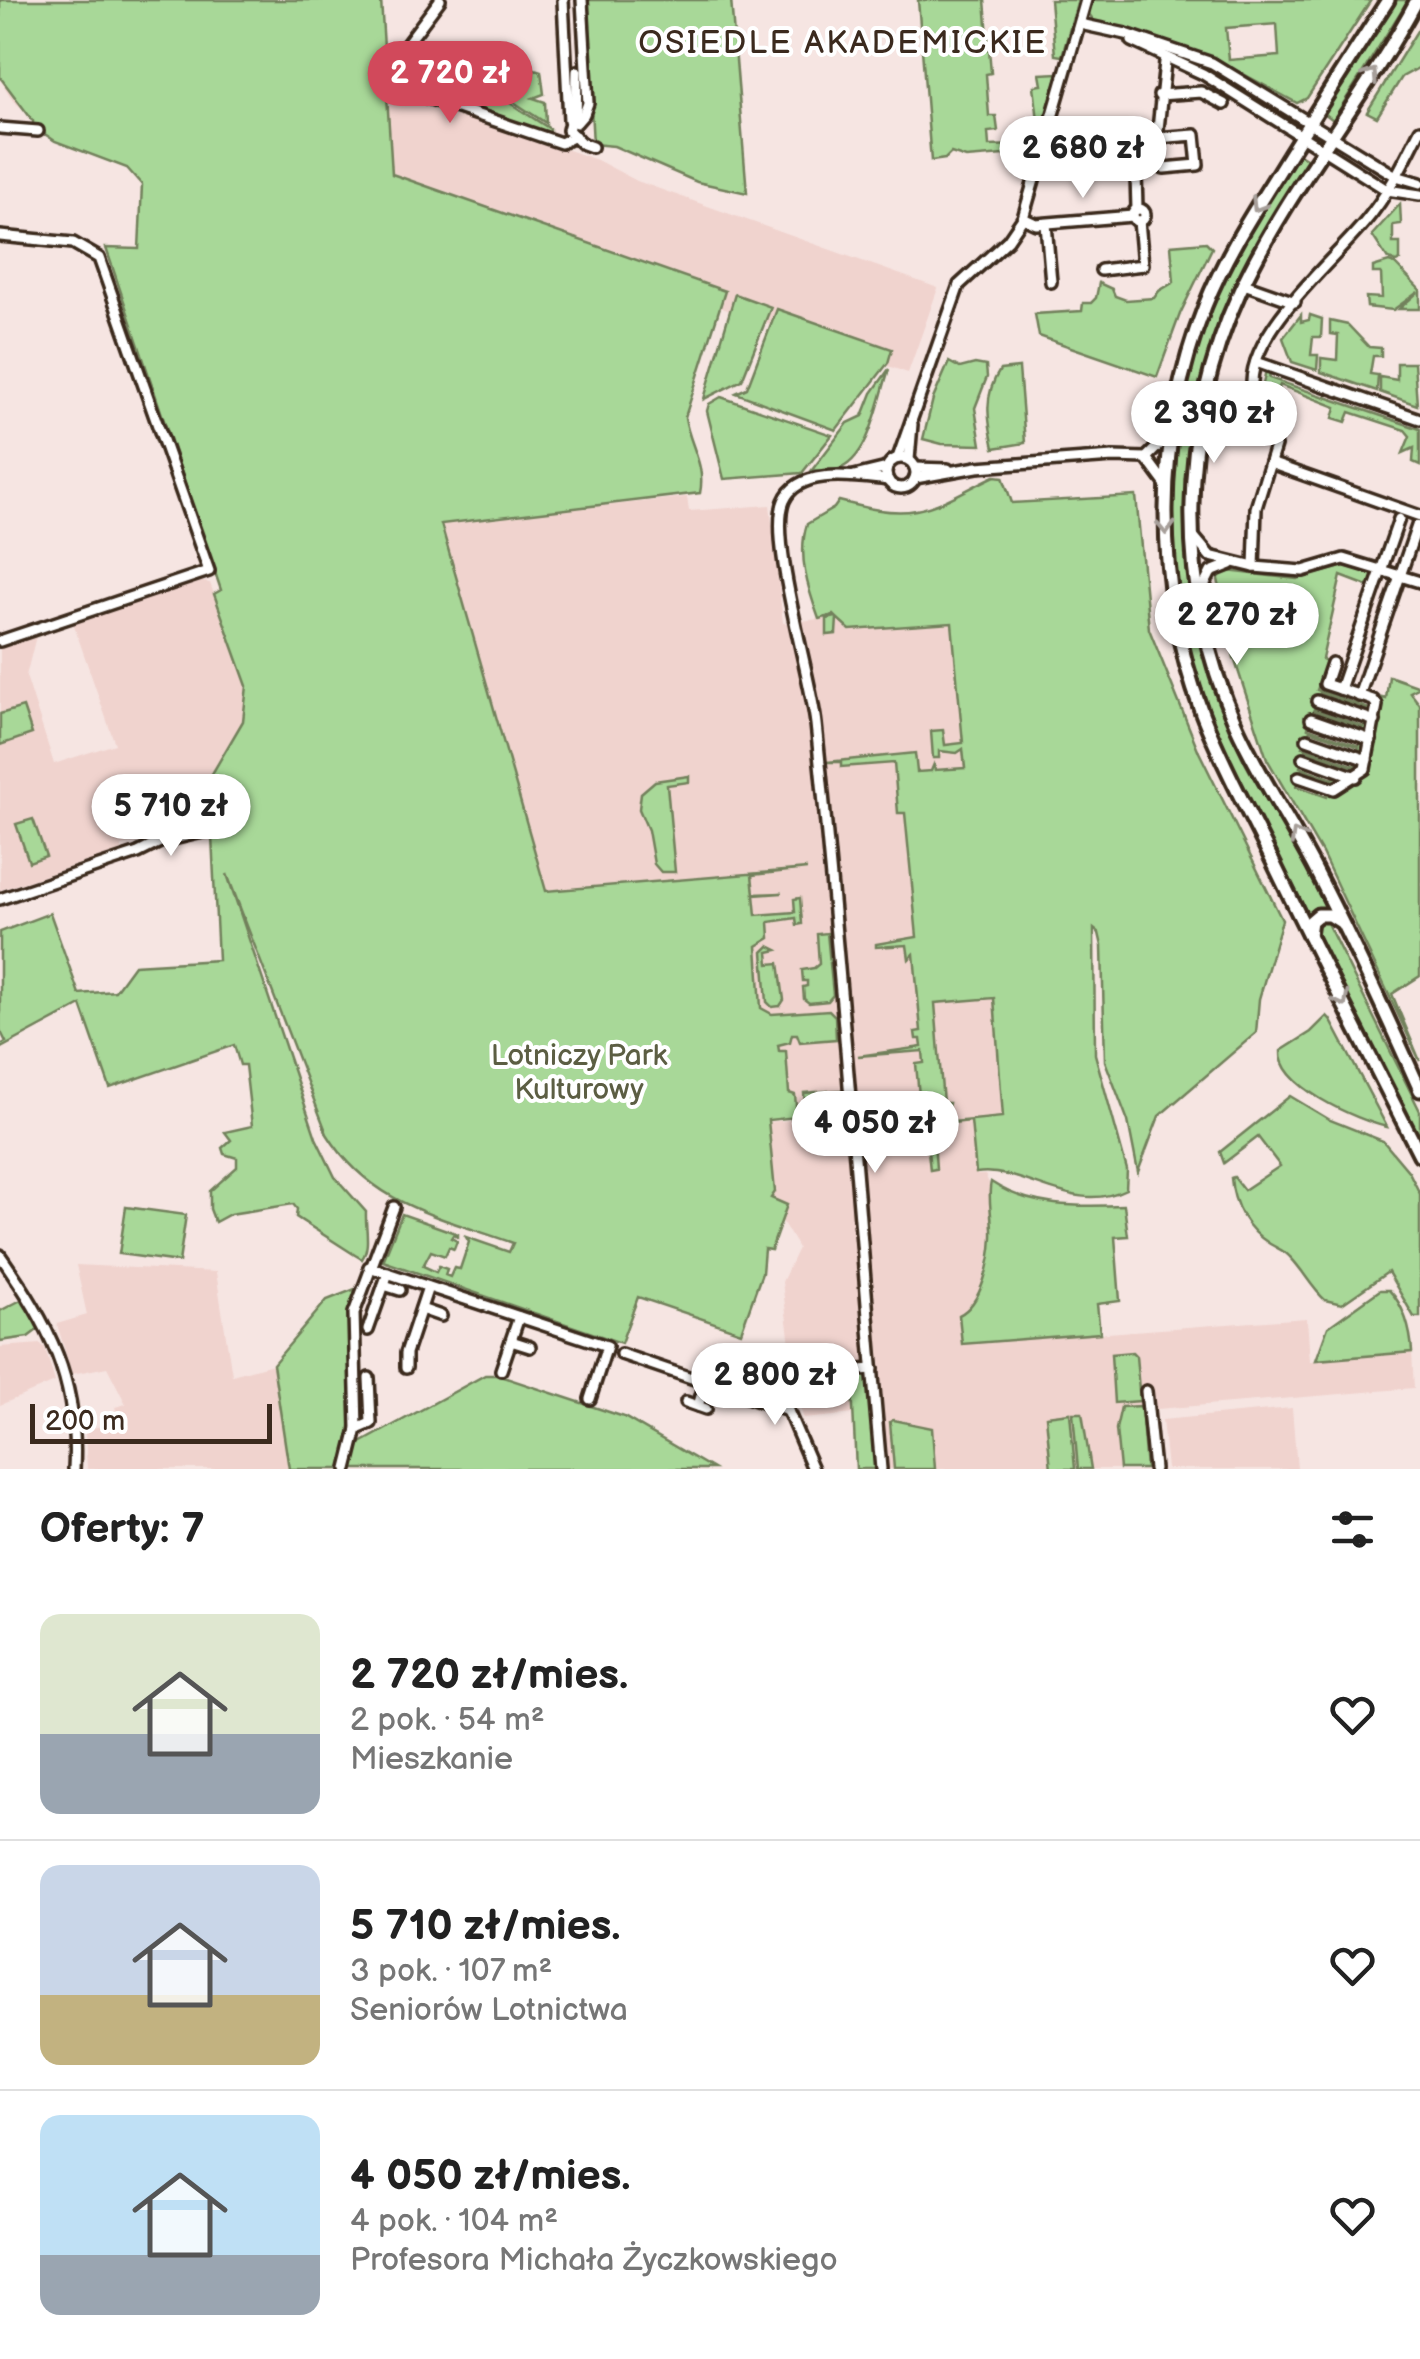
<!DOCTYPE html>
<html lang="pl">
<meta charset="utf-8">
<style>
body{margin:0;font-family:"Balsamiq Sans",sans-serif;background:#f2f2f2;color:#222;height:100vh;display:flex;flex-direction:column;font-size:38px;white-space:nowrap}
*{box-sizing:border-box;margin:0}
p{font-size:32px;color:#767676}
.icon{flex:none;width:55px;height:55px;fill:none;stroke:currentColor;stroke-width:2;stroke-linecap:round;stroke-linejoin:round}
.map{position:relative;height:1469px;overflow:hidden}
.sheet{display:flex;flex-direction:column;background:#fff;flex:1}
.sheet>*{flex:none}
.scale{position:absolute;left:30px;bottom:25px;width:242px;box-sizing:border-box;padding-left:10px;border:5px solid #3b2a1e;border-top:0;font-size:28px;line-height:35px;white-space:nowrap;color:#3b2a1e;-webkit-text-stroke:8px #fff;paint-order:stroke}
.price{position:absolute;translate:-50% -85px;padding:0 22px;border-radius:35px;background:#fff;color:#222;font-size:32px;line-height:65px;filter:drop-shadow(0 2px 5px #0008)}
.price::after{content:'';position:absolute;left:50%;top:60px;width:30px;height:22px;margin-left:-15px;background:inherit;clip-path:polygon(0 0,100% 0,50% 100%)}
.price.on{background:#d1495b;color:#fff}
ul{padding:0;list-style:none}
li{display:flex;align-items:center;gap:30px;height:250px;padding:0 40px}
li+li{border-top:2px solid #e0e0e0}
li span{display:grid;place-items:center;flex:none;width:280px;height:200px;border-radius:20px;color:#555}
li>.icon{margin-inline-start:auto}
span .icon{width:120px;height:120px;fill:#fffc;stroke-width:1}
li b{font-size:42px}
h2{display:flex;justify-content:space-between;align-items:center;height:120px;padding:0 40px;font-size:42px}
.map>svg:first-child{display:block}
</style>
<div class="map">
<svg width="1420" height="1469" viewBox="0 0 1420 1469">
<rect width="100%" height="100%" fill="#f6e5e2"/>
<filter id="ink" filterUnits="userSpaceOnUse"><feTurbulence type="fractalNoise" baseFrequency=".01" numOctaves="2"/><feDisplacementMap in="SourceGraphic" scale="20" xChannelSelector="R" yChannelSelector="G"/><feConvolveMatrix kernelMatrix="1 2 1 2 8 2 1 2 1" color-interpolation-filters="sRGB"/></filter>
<g filter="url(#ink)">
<g fill="#f0d3ce">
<polygon points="0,0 381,0 387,88 597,160 637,181 938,288 908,373 607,268 155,193 131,165 58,136 13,101 0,79"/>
<polygon points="687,497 689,511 770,505 783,623 837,617 953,622 995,997 1004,1117 973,1123 977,1175 985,1175 989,1183 992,1239 982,1284 975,1301 964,1313 962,1344 1307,1318 1310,1361 1412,1353 1414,1388 1145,1410 1148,1469 886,1469 880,1406 854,1414 804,1419 797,1399 782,1282 798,1248 769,1199 772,1154 769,1122 836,1116 841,1120 842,1126 851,1126 853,1113 768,1120 746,874 546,891 441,523"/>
<polygon points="196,581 210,583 247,686 244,721 200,796 202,804 163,818 168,835 165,832 135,842 121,846 122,850 0,890 0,648 36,636 26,676 54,764 115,744 73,623"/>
<polygon points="76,1265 216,1272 232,1375 273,1364 289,1469 87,1469 85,1430 109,1424 108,1420 118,1417 115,1407 126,1404 107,1367 72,1374 57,1324 87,1315"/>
<polygon points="41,1344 45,1348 55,1382 0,1405 0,1347"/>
<polygon points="1292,1408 1297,1469 1167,1469 1162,1420"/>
</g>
<g fill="#a8d898" stroke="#72815b" stroke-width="2.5" fill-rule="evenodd">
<path d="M 0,0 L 381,0 L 392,174 L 725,291 L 685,417 C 689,445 706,464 700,493 L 441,524 L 546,891 L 807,869 L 752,875 L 754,894 L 782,893 L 754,895 L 756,915 L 795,912 L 794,899 L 800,898 L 802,924 L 797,925 L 796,918 L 769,922 L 770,938 L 757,946 L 761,1008 L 772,1014 L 829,1010 L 835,1016 L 836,1039 L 800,1042 L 797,1034 L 792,1034 L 790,1042 L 778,1045 L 779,1051 L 786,1051 L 789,1093 L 795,1095 L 797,1117 L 768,1120 L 775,1192 L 771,1198 L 787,1205 L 771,1250 L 764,1249 L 762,1273 L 741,1332 L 638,1297 L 621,1343 L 383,1261 L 402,1214 L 458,1234 L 458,1237 L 453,1235 L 451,1238 L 457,1241 L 454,1249 L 449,1247 L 445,1256 L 431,1251 L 423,1266 L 436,1272 L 439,1266 L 447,1269 L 445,1275 L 450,1277 L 454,1268 L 460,1269 L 469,1242 L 466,1237 L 509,1252 L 513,1243 C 438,1216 371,1205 327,1134 L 227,874 L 316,1138 L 335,1177 L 366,1212 C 365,1228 371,1246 362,1259 L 355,1255 L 296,1217 L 297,1209 L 293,1204 L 230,1214 L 215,1222 L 210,1209 L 210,1191 L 237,1167 L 237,1158 L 224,1154 L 222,1148 L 231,1140 L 225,1132 L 252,1126 L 245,1065 L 240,1065 L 234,1045 L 110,1088 L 81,1005 L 1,1048 L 0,1045 L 6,1042 L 0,1030 L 0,932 L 50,913 L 79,994 L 115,991 L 134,965 L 218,960 L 212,836 L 199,796 L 243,721 L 247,686 L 214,594 L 221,590 L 106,248 L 139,249 L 142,185 L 127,168 L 55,141 L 33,126 L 33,121 L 0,77 Z"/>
<polygon points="585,0 731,0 747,193 697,182 614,146 593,144"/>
<polygon points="918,0 985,0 991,73 986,74 989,116 996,116 998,131 988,132 989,146 1018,145 1030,153 966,158 951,153 945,159 931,161"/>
<polygon points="1050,0 1078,0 1062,56 1055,55"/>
<path d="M 1091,0 L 1371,0 L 1307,98 L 1297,103 L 1219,61 L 1095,22 L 1089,14 ZM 1277,24 L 1279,56 L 1229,60 L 1226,28 Z"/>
<polygon points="1396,0 1408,0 1333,120 1324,113"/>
<polygon points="1420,26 1420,67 1402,77 1377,117 1367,112"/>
<polygon points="410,61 474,80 550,129 550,137 430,96 433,86 401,75"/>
<polygon points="508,61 541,71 544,94 533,98 545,102 546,123 466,71 493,73 496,87 496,76 512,92 519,94 489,63 505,68"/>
<polygon points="1058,73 1040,138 1034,86 1042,85 1040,74"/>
<path d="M 1298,153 L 1309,160 C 1283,200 1255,240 1235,284 C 1167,435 1171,601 1239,750 C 1248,771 1261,790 1273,810 C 1293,842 1310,877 1328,911 L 1309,917 C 1275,844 1232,774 1205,698 C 1152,555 1164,391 1235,257 C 1253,221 1276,187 1298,153 Z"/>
<polygon points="1400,204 1401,224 1393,225 1393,243 1400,243 1400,260 1396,262 1387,258 1372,235"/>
<polygon points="1206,242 1212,248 1180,314 1157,377 1039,336 1035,314 1082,311 1083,303 1091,303 1096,298 1099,283 1112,289 1115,296 1126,300 1154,298 1159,291 1174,282 1171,245"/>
<polygon points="1389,262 1395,264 1420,290 1420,309 1399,309 1418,292 1393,310 1367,307 1366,297 1382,298 1381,273 1373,273 1373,267"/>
<polygon points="735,294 771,307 742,380 704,399"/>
<polygon points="777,309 892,349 888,363 836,430 736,393 747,388"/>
<polygon points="1301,315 1301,322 1309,320 1310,315 1322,319 1321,337 1313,337 1311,355 1318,355 1317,370 1292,362 1283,338"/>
<polygon points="1330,321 1348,325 1369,347 1381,348 1381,356 1373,356 1370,374 1378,375 1377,391 1321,372 1321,358 1337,360 1338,335 1330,334"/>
<polygon points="949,362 960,368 975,364 986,366 987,377 975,408 981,445 942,444 923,439 933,399"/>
<polygon points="1397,363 1414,363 1417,405 1380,392 1380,377 1397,380"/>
<path d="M 1019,368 L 1025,443 L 994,448 C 988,420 983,395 1000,370 Z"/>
<path d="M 889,369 C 879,398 870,461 836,470 C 829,472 819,470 812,470 L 848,423 L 863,416 L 872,393 Z"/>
<polygon points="1266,370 1270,373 1269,378 1420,429 1420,465 1413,462 1414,448 1403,453 1410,436 1405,430 1350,412 1346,422 1333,418 1336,407 1280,385 1271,408 1264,405 1260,397"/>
<polygon points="721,397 832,435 802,473 724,479 707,411 709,404"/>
<path d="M 995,476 L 1003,477 L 1012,503 L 1136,496 L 1149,629 L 1199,752 L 1282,920 L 1259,999 L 1256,1033 L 1159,1116 L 1138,1172 L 1128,1121 L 1105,1061 L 1102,946 L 1099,933 L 1094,929 L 1095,1054 L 1127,1170 L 1126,1189 C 1072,1216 1027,1166 976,1173 L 971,1121 L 933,1125 L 936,1169 L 930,1170 L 926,1131 L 870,1136 L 861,1131 L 1003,1117 L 994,998 L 935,1003 L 943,1103 L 949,1103 L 947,1112 L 860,1120 L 907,1116 L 914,1113 L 914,1107 L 920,1106 L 916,1064 L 924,1063 L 923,1051 L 858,1056 L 922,1047 L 921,1039 L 916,1039 L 915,1032 L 921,1031 L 914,954 L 909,959 L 907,945 L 876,947 L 876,944 L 917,937 L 905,813 L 898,813 L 894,763 L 841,767 L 841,762 L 827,762 L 915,753 L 917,772 L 931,771 L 934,764 L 935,770 L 965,768 L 963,749 L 957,753 L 939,751 L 939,758 L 933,758 L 931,731 L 943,730 L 945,745 L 963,743 L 952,623 L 850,630 L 837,618 L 836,634 L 827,635 L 827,619 L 836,617 L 834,615 L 819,619 C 808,589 797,555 807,524 L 834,508 L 839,501 C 862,507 892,515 916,510 C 944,505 970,487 995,476 Z"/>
<polygon points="1345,566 1374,574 1370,587 1341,576 1322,659 1328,662 1317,690 1369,709 1372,703 1372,715 1367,716 1369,710 1320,693 1314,709 1363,727 1367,722 1370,729 1367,734 1361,734 1362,728 1313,711 1308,728 1359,746 1361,741 1365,743 1365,751 1357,754 1359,747 1310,730 1303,747 1355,766 1358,760 1363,768 1353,773 1355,767 1306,750 1300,767 1333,779 1336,773 1341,780 1331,786 1333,780 1302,769 1296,786 1327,797 1329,791 1337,792 1364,777 1382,698 1386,699 1389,676 1420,687 1410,692 1420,705 1420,976 1392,994 1420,1061 1322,853 1267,759 1234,658 1217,574 1227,571 1297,579"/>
<polygon points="23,707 32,734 0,745 0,714"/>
<polygon points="689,776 689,782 667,785 675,872 661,872 654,864 648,830 639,809 641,793 655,781"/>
<polygon points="33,819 46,856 29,862 16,824"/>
<polygon points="1326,921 1420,1111 1420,1142 1316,931 1319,922"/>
<polygon points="827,933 833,995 828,1001 809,1003 804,999 803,987 807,986 807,981 803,981 802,970 814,968 819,964 817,934"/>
<polygon points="769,946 777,950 768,952 769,964 779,963 784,1000 780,1006 772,1007 767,1002 763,952"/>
<path d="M 1327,1016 L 1330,1019 L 1387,1127 C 1357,1120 1278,1086 1281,1051 L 1311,1032 Z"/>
<polygon points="841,1090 843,1116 806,1117 804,1093"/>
<path d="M 1290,1096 L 1330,1120 L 1383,1141 L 1409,1172 L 1420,1194 L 1420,1317 L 1414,1317 L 1388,1272 L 1342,1304 L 1325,1300 C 1311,1287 1303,1270 1290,1257 C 1284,1250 1278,1249 1270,1244 C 1247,1230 1233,1205 1231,1178 L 1234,1177 L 1244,1190 L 1280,1166 L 1258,1137 L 1224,1163 L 1220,1152 Z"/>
<path d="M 991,1182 C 1030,1208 1078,1207 1124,1205 L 1128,1236 L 1115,1237 L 1120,1301 L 1097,1304 L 1100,1333 L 962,1344 L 959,1315 C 982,1304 991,1260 992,1237 C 993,1219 987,1197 991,1182 Z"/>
<polygon points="126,1207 186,1215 179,1262 119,1254"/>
<polygon points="355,1289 350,1311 353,1409 346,1451 485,1375 497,1375 624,1417 713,1469 289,1469 273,1364 327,1300"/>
<path d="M 1380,1290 L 1389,1290 C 1404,1305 1411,1331 1412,1352 L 1316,1360 L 1328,1327 Z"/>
<polygon points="21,1300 40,1328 28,1337 0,1341 0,1311"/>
<polygon points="1132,1352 1136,1356 1140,1401 1114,1403 1111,1354"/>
<polygon points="863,1375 869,1378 877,1469 856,1469 852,1386 834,1387 834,1378"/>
<polygon points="1141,1406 1146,1469 1120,1469 1116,1429 1121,1407"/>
<polygon points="1070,1413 1075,1469 1051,1469 1046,1416"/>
<polygon points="1073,1413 1082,1413 1091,1469 1078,1469"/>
<polygon points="893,1420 932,1428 935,1469 894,1469 890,1422"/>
</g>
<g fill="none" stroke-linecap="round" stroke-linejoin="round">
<g stroke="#3b2a1e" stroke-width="16">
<g id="minor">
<polyline points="440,0 391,65 392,86 561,143 575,136"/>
<polyline points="563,0 569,120"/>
<polyline points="1080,24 1126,34 1212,63 1396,176 1420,183"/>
<polyline points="1132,41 1203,74 1387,190 1420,195"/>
<polyline points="1159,95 1201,92 1224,104"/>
<polyline points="572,115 568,130 581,143 592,147"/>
<polyline points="577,122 584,114 588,103 582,0"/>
<polyline points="576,123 577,71"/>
<polyline points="0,128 38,131"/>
<polyline points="1152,164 1164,168 1198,165 1195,135 1156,138"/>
<circle cx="1139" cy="215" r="6"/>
<polyline points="1137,209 1136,174 1149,168 1155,158 1165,62"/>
<polyline points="1023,218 1036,224 1133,216"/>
<polyline points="1046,224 1051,282"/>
<polyline points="0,236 73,243 99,258 209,571 0,641"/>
<polyline points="1101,270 1143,265 1139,221"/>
<polyline points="1244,284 1295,302"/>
<polyline points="1256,362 1420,419"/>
<circle cx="901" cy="473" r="15"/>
<polyline points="898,458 959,285 1008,240 1023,218 1086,0"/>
<polyline points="1146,458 1166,485"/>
<polyline points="909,460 912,424"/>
<polyline points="1270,463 1420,516"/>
<polyline points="915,468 948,469"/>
<polyline points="854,476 887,468"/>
<polyline points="915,478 977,467 1113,457 1146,458 1170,434"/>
<polyline points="1194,537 1210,556 1254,567 1303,571 1344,559 1420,582"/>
<path d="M 1254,567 L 1256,508 L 1275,446 C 1271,423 1252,407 1252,382 C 1253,328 1332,262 1365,222 C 1388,195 1404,162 1420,130"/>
<polyline points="1199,596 1211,572 1231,564"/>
<polyline points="1340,689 1399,519"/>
<polyline points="1359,696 1417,526"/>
<polyline points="1317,701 1375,721"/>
<polyline points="1311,719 1371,740"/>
<polyline points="1307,739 1367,760"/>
<polyline points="1303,758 1356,777"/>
<polyline points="1299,777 1334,789 1365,769 1377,705 1373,700 1325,684 1332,663"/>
<polyline points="0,899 138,853 160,842 211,830"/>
<path d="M 0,1255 C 49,1325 79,1380 74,1469"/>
<polyline points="369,1267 607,1346 590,1399"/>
<polyline points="384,1285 400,1290"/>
<polyline points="421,1309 441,1316"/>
<polyline points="368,1330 388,1273"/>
<polyline points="511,1341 530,1347"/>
<polyline points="621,1354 788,1411"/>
<polyline points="406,1368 406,1353 428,1287"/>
<polyline points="501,1370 519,1317"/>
<polyline points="1146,1391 1154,1469"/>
<polyline points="686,1402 706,1409"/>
<polyline points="698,1406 705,1383"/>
<polyline points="357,1429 371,1423 369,1378"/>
<polyline points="347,1469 357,1429 354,1313 394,1207"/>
<polyline points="813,1469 788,1411 782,1376 873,1369"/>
<path d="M 881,1469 C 859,1221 842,972 816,724 C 811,676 768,539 784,501 C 799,466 858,477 888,480"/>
</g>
</g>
<g stroke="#3b2a1e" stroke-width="19">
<g id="major">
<path d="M 1388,0 C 1351,57 1314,115 1278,173 C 1251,216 1224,258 1205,306 C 1154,435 1153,582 1202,713 C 1222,765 1250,814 1274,864 C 1321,961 1371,1058 1420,1155"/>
<path d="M 1417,0 C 1364,100 1288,188 1240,291 C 1178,427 1175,588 1236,725 C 1259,776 1290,821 1316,871 C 1353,942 1387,1016 1420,1090"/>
<polyline points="1309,935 1311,921 1318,915 1330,915 1341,922"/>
</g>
</g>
<use href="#minor" stroke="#fff" stroke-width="9"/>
<use href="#major" stroke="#fff" stroke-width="11"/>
</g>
<defs><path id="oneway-chevron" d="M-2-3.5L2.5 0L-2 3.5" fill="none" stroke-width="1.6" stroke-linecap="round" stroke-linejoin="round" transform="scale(2.5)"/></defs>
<g stroke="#a79f9a">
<use href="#oneway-chevron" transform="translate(1371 75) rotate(-57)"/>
<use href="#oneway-chevron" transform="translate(1258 205) rotate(122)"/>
<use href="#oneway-chevron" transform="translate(1166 528) rotate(88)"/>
<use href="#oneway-chevron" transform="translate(1297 836) rotate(-119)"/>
<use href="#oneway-chevron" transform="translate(1342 1000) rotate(63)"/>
</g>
</g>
<g text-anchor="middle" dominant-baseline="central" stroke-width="8" stroke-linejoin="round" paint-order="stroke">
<g font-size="30" fill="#5c5e43" stroke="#fff">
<text x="579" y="1056">Lotniczy Park<tspan x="579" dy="34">Kulturowy</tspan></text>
</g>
<g font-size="32" letter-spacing="2.5" fill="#3b2a1e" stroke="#fff">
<text x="843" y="43">OSIEDLE AKADEMICKIE</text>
</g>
</g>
</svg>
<div class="scale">200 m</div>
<b class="price on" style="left:450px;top:126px">2 720 zł</b>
<b class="price" style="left:1083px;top:201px">2 680 zł</b>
<b class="price" style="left:1214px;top:466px">2 390 zł</b>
<b class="price" style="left:1237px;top:668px">2 270 zł</b>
<b class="price" style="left:171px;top:859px">5 710 zł</b>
<b class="price" style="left:875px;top:1176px">4 050 zł</b>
<b class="price" style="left:775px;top:1428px">2 800 zł</b>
</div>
<section class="sheet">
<h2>Oferty: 7<svg class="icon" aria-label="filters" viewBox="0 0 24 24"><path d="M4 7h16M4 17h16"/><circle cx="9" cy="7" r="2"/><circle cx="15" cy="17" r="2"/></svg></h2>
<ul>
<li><span style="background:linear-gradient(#dfe7d0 60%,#9aa5b1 0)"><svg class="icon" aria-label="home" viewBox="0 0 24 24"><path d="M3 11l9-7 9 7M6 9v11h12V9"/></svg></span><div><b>2 720 zł/mies.</b><p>2 pok. · 54 m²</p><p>Mieszkanie</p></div><svg class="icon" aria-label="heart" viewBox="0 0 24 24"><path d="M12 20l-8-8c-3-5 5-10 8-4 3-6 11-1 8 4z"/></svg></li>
<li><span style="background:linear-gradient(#c9d6e8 65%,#c2b280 0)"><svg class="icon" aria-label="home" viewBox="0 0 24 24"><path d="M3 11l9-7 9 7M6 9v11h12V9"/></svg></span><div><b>5 710 zł/mies.</b><p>3 pok. · 107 m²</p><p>Seniorów Lotnictwa</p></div><svg class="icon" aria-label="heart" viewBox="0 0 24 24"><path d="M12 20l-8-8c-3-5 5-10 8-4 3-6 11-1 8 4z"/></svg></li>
<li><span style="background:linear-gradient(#bfe0f5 70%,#9aa5b1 0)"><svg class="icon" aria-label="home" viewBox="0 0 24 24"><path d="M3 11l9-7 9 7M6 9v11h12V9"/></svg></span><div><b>4 050 zł/mies.</b><p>4 pok. · 104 m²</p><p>Profesora Michała Życzkowskiego</p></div><svg class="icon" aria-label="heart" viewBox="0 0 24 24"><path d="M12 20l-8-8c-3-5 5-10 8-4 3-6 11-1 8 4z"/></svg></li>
</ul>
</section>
